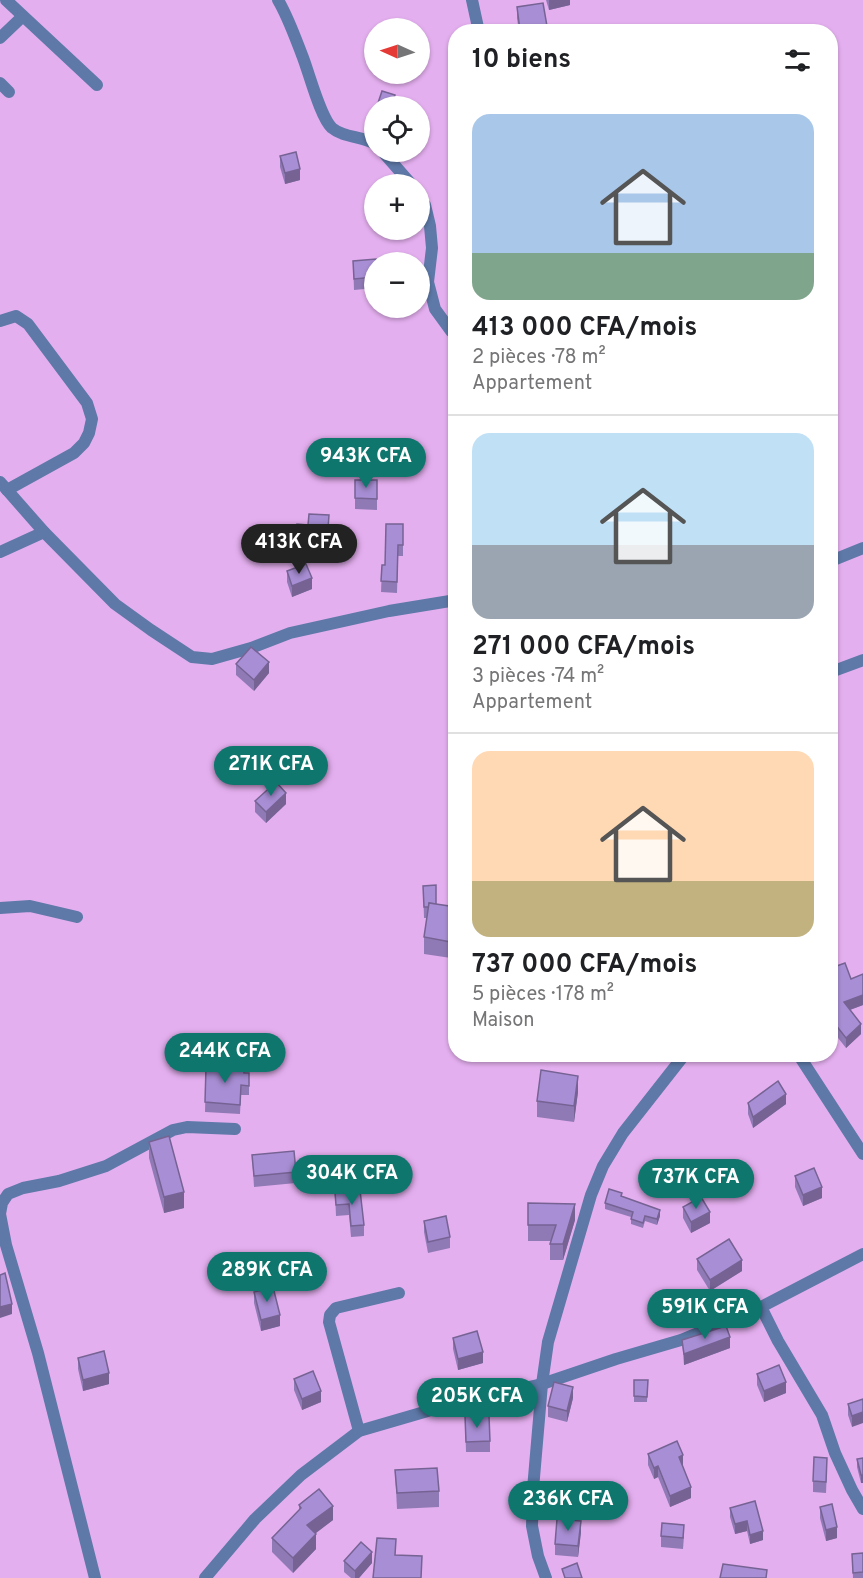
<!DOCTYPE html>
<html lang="fr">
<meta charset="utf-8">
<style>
body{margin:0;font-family:Overpass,sans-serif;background:#f2f2f2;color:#202124;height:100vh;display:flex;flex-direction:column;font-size:22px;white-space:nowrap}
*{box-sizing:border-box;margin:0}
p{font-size:20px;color:#757577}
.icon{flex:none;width:33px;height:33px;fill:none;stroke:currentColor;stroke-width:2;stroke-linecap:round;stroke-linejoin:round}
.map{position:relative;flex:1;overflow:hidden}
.sheet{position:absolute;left:448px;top:24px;width:390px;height:1038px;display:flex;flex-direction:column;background:#fff;border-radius:24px;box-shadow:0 2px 4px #0004}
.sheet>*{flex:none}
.needle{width:39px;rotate:273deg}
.controls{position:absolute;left:364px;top:18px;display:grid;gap:12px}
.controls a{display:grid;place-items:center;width:66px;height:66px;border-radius:50%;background:#fff;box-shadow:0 2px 4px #0004;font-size:30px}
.price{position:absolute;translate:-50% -51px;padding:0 14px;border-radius:21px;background:#0f766e;color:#fff;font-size:20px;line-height:39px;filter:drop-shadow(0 2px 3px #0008)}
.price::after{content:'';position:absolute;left:50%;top:36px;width:18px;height:14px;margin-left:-9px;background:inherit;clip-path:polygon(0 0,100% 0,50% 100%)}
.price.current{background:#222;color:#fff}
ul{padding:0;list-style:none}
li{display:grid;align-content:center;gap:12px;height:318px;padding:0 24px}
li+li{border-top:2px solid #e0e0e0}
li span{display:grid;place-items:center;height:186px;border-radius:18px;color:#555}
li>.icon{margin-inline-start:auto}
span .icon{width:108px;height:108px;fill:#fffc;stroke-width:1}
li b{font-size:26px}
h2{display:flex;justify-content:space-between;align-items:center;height:72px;padding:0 24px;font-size:26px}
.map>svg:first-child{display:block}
</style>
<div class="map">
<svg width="863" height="1578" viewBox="0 0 863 1578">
<rect width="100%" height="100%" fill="#e4afef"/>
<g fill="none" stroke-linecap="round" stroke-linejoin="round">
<g stroke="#5e79a8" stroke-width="12">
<polyline points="6,0 97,85"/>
<path d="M 278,0 C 288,17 295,37 302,55 C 309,72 320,117 332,128 C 344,138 362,136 375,144"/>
<polyline points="472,0 479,32"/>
<polyline points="0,38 22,17"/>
<polyline points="0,83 9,92"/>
<polyline points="383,152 411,184"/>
<polyline points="420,197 425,205 430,226 432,248 428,282 435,309 451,331 456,334"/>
<polyline points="0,321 16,316 28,324 87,403 92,419 89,433 84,443 74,453 7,490"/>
<polyline points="0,482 44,532 115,604 151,630 192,657 212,659 251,648 290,633 389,611 456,600"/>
<polyline points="0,552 44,532"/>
<polyline points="831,561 863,548"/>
<polyline points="831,672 863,660"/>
<polyline points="0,908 30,906 77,917"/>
<polyline points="798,1054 863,1154"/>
<polyline points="761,1307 778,1341 822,1415 835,1453 852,1490 863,1509"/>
<polyline points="359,1431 329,1322 330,1315 336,1308 399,1293"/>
<polyline points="95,1578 38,1353 6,1245 0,1214 2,1203 8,1194 23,1188 59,1181 106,1166 173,1130 187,1127 235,1129"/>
<polyline points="205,1578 255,1519 301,1475 359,1431 438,1408 542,1384 616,1359 681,1340 761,1307 863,1254"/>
<polyline points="546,1578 538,1556 532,1526 533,1489 542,1384 548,1342 591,1195 603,1166 623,1133 685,1054"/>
</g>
</g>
<g fill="#907ab6">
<polygon points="546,0 570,0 570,5 549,10"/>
<polygon points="517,7 547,26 547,32 519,32 517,18"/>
<polygon points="280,156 300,180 285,184 280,167"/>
<polygon points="353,261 375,262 375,288 354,290"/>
<polygon points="377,480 377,510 355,509 355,498"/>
<polygon points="403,524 403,556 398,556 397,593 381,592 382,565 385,565"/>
<polygon points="329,526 327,553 296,551 296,540"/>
<polygon points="287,571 312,589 292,597 287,582"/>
<polygon points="236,664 269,673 254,691 236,675"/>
<polygon points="255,801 286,804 266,823 255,812"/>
<polygon points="423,886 436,904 456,907 456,927 451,958 424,954 424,937 427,918 424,918"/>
<polygon points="831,968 851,979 863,1005 850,1010 861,1034 846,1048 831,1029"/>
<polygon points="206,1067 249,1073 249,1095 241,1095 240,1114 205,1112"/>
<polygon points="578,1092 574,1122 537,1117 537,1101"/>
<polygon points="748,1103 786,1104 753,1128 748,1114"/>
<polygon points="149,1142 184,1208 164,1213 149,1158"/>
<polygon points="252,1155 296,1172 296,1183 254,1187"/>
<polygon points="795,1176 822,1198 803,1206 795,1187"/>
<polygon points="360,1190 364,1225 364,1236 351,1237 349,1215 336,1216 335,1193"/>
<polygon points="622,1197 660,1216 657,1225 645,1221 643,1228 631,1224 631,1217 605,1209 605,1203"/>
<polygon points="528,1203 575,1220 563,1260 550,1260 550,1244 551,1241 528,1241"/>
<polygon points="683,1207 710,1223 691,1233 683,1218"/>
<polygon points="424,1221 450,1237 450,1248 428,1253 424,1232"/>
<polygon points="697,1259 742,1271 710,1291 697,1270"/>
<polygon points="254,1292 280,1326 261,1331 254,1303"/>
<polygon points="453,1338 483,1363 458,1370 453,1349"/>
<polygon points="682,1340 730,1348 684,1365"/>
<polygon points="78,1358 109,1384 83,1391 78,1369"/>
<polygon points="757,1374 786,1393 764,1402 757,1385"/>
<polygon points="294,1379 321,1402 302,1410 294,1390"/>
<polygon points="648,1380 647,1402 634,1402 634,1396"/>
<polygon points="573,1398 567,1422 548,1417 548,1406"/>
<polygon points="863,1399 852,1427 848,1415 848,1404"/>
<polygon points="465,1416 490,1441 490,1452 466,1452"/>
<polygon points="648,1454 683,1466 682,1466 691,1498 670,1507 658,1477 654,1479 648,1465"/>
<polygon points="863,1458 863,1483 861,1483 857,1467 857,1459"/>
<polygon points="827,1469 826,1493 813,1492 813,1481"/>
<polygon points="395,1470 439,1491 439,1507 397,1509"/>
<polygon points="755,1501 763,1540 750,1544 747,1531 735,1534 730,1517 730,1508"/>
<polygon points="299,1505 333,1520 315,1533 316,1549 293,1573 272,1552 272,1538 299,1510"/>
<polygon points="820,1507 837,1538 826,1541 820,1518"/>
<polygon points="581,1532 578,1557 555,1555 555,1544"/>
<polygon points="661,1536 684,1536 683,1549 661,1547"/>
<polygon points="863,1553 863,1578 853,1578 852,1554"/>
<polygon points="344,1561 372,1563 359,1578 351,1578 344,1572"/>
</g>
<g fill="#766394">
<polygon points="549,0 570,0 570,5 549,10"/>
<polygon points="395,95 394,106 391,106"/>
<polygon points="300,169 300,180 285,184 285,173"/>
<polygon points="312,578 312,589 292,597 292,586"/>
<polygon points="269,662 269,673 254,691 254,680"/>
<polygon points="286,793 286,804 266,823 266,812"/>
<polygon points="456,911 456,927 451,958 451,942"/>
<polygon points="863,995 863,1005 844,1012 844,1002"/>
<polygon points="861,1024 861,1034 846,1048 846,1038"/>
<polygon points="578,1076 578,1092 574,1122 574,1106"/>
<polygon points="786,1094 786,1104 753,1128 753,1117"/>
<polygon points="822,1187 822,1198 803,1206 803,1195"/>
<polygon points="184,1192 184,1208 164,1213 164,1197"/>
<polygon points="575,1204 575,1220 563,1260 563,1244"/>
<polygon points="660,1210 660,1216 657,1225 657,1219"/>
<polygon points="710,1212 710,1223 691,1233 691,1222"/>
<polygon points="742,1260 742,1271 710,1291 710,1280"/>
<polygon points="12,1304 12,1314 0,1318 0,1307"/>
<polygon points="280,1315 280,1326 261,1331 261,1320"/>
<polygon points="730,1337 730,1348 684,1365 684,1354"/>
<polygon points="483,1352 483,1363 458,1370 458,1359"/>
<polygon points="109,1373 109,1384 83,1391 83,1380"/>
<polygon points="786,1382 786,1393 764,1402 764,1391"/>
<polygon points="573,1387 573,1398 567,1422 567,1411"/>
<polygon points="321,1391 321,1402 302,1410 302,1399"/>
<polygon points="863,1412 863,1423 852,1427 852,1416"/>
<polygon points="683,1455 683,1466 679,1468 679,1457"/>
<polygon points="658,1466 658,1477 654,1479 654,1468"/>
<rect x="861" y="1475" width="2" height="8"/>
<polygon points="691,1487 691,1498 670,1507 670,1496"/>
<polygon points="333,1506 333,1520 307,1540 307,1525"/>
<polygon points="581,1521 581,1532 578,1557 578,1546"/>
<polygon points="747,1521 747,1531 735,1534 735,1524"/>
<polygon points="837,1527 837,1538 826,1541 826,1530"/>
<polygon points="763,1531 763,1540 750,1544 750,1535"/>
<polygon points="316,1534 316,1549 293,1573 293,1558"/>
<polygon points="372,1552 372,1563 359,1578 355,1578 355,1571"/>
</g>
<g fill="#a88ed4" stroke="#766394" stroke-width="1.5">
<polygon points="543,3 547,26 520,30 517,7"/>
<polygon points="382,91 395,95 391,106 377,106"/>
<polygon points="296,152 300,169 285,173 280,156"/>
<polygon points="376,259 375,277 354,279 353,261"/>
<polygon points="355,480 377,480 377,499 355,498"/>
<polygon points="309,514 329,515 327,542 296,540 297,524 308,525"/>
<polygon points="386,524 403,524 403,545 398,545 397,582 381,581 382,565 385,565"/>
<polygon points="306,564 312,578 292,586 287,571"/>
<polygon points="251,647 269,662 254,680 236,664"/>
<polygon points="276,782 286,793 266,812 255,801"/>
<polygon points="436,885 436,904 429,903 429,907 424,907 423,886"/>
<polygon points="429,903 456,907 451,942 424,937"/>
<polygon points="845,963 851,979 863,974 863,995 844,1002 861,1024 846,1038 831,1019 831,968"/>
<polygon points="243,1065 244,1073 249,1073 249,1086 241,1085 240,1105 205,1102 206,1067"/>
<polygon points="541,1070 578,1076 574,1106 537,1101"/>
<polygon points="778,1081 786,1094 753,1117 748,1103"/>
<polygon points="169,1136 184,1192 164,1197 149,1142"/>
<polygon points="294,1151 296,1172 254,1176 252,1155"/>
<polygon points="814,1168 822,1187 803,1195 795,1176"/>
<polygon points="609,1189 622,1193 621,1196 660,1210 657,1219 645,1216 643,1223 631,1219 633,1212 605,1203"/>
<polygon points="360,1190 364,1225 351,1226 349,1204 336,1205 335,1193"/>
<polygon points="701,1197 710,1212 691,1222 683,1207"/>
<polygon points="528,1203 575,1204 563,1244 550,1244 556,1225 528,1225"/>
<polygon points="446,1216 450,1237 428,1242 424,1221"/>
<polygon points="729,1239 742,1260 710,1280 697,1259"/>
<polygon points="5,1273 12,1304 0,1307 0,1275"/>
<polygon points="273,1287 280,1315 261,1320 254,1292"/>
<polygon points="726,1326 730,1337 684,1354 682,1340"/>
<polygon points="477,1331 483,1352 458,1359 453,1338"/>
<polygon points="104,1351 109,1373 83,1380 78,1358"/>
<polygon points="779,1365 786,1382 764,1391 757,1374"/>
<polygon points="313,1371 321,1391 302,1399 294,1379"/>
<polygon points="634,1380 648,1380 647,1397 634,1396"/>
<polygon points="554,1382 573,1387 567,1411 548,1406"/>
<polygon points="863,1399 863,1412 852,1416 848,1404"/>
<polygon points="465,1416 489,1416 490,1441 466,1442"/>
<polygon points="677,1441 683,1455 679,1457 691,1487 670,1496 658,1466 654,1468 648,1454"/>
<polygon points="814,1457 827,1458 826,1482 813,1481"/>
<polygon points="863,1458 863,1475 861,1475 857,1459"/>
<polygon points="437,1468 439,1491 397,1493 395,1470"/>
<polygon points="319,1489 333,1506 307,1525 316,1534 293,1558 272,1538 301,1508 299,1505"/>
<polygon points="755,1501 763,1531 750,1535 747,1521 735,1524 730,1508"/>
<polygon points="832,1504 837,1527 826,1530 820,1507"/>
<polygon points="557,1519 581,1521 578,1546 555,1544"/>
<polygon points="662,1523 684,1525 683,1538 661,1536"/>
<polygon points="377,1538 396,1539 395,1555 422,1556 421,1578 373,1578"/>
<polygon points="361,1542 372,1552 355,1571 344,1561"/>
<polygon points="863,1553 863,1572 853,1573 852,1554"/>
<polygon points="577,1563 582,1578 565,1578 562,1569"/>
<polygon points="723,1564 767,1570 766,1578 720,1578"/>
</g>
</svg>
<div class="controls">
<a><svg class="needle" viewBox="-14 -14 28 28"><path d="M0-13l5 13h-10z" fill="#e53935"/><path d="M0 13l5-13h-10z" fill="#757577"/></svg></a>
<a><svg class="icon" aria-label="locate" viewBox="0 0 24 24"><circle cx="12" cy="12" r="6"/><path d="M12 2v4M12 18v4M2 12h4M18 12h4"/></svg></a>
<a>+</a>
<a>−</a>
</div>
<b class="price" style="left:366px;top:489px">943K CFA</b>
<b class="price current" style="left:299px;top:575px">413K CFA</b>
<b class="price" style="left:271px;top:797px">271K CFA</b>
<b class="price" style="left:225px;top:1084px">244K CFA</b>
<b class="price" style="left:352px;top:1206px">304K CFA</b>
<b class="price" style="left:696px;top:1210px">737K CFA</b>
<b class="price" style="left:267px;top:1303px">289K CFA</b>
<b class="price" style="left:705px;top:1340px">591K CFA</b>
<b class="price" style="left:477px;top:1429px">205K CFA</b>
<b class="price" style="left:568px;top:1532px">236K CFA</b>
<section class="sheet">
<h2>10 biens<svg class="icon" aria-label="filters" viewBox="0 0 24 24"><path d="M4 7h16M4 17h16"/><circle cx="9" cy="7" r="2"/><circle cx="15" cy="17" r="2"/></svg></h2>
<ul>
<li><span style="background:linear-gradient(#a9c7e8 75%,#7fa58c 0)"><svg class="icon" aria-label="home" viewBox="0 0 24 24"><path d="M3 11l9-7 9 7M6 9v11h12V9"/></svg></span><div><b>413 000 CFA/mois</b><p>2 pièces · 78 m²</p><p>Appartement</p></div></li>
<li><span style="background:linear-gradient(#bfe0f5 60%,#9aa5b1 0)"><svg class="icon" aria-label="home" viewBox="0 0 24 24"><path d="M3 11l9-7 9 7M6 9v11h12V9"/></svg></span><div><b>271 000 CFA/mois</b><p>3 pièces · 74 m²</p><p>Appartement</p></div></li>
<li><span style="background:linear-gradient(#ffd9b3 70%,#c2b280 0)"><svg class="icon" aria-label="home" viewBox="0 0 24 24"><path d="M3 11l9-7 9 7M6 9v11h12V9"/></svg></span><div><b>737 000 CFA/mois</b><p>5 pièces · 178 m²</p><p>Maison</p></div></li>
</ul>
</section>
</div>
